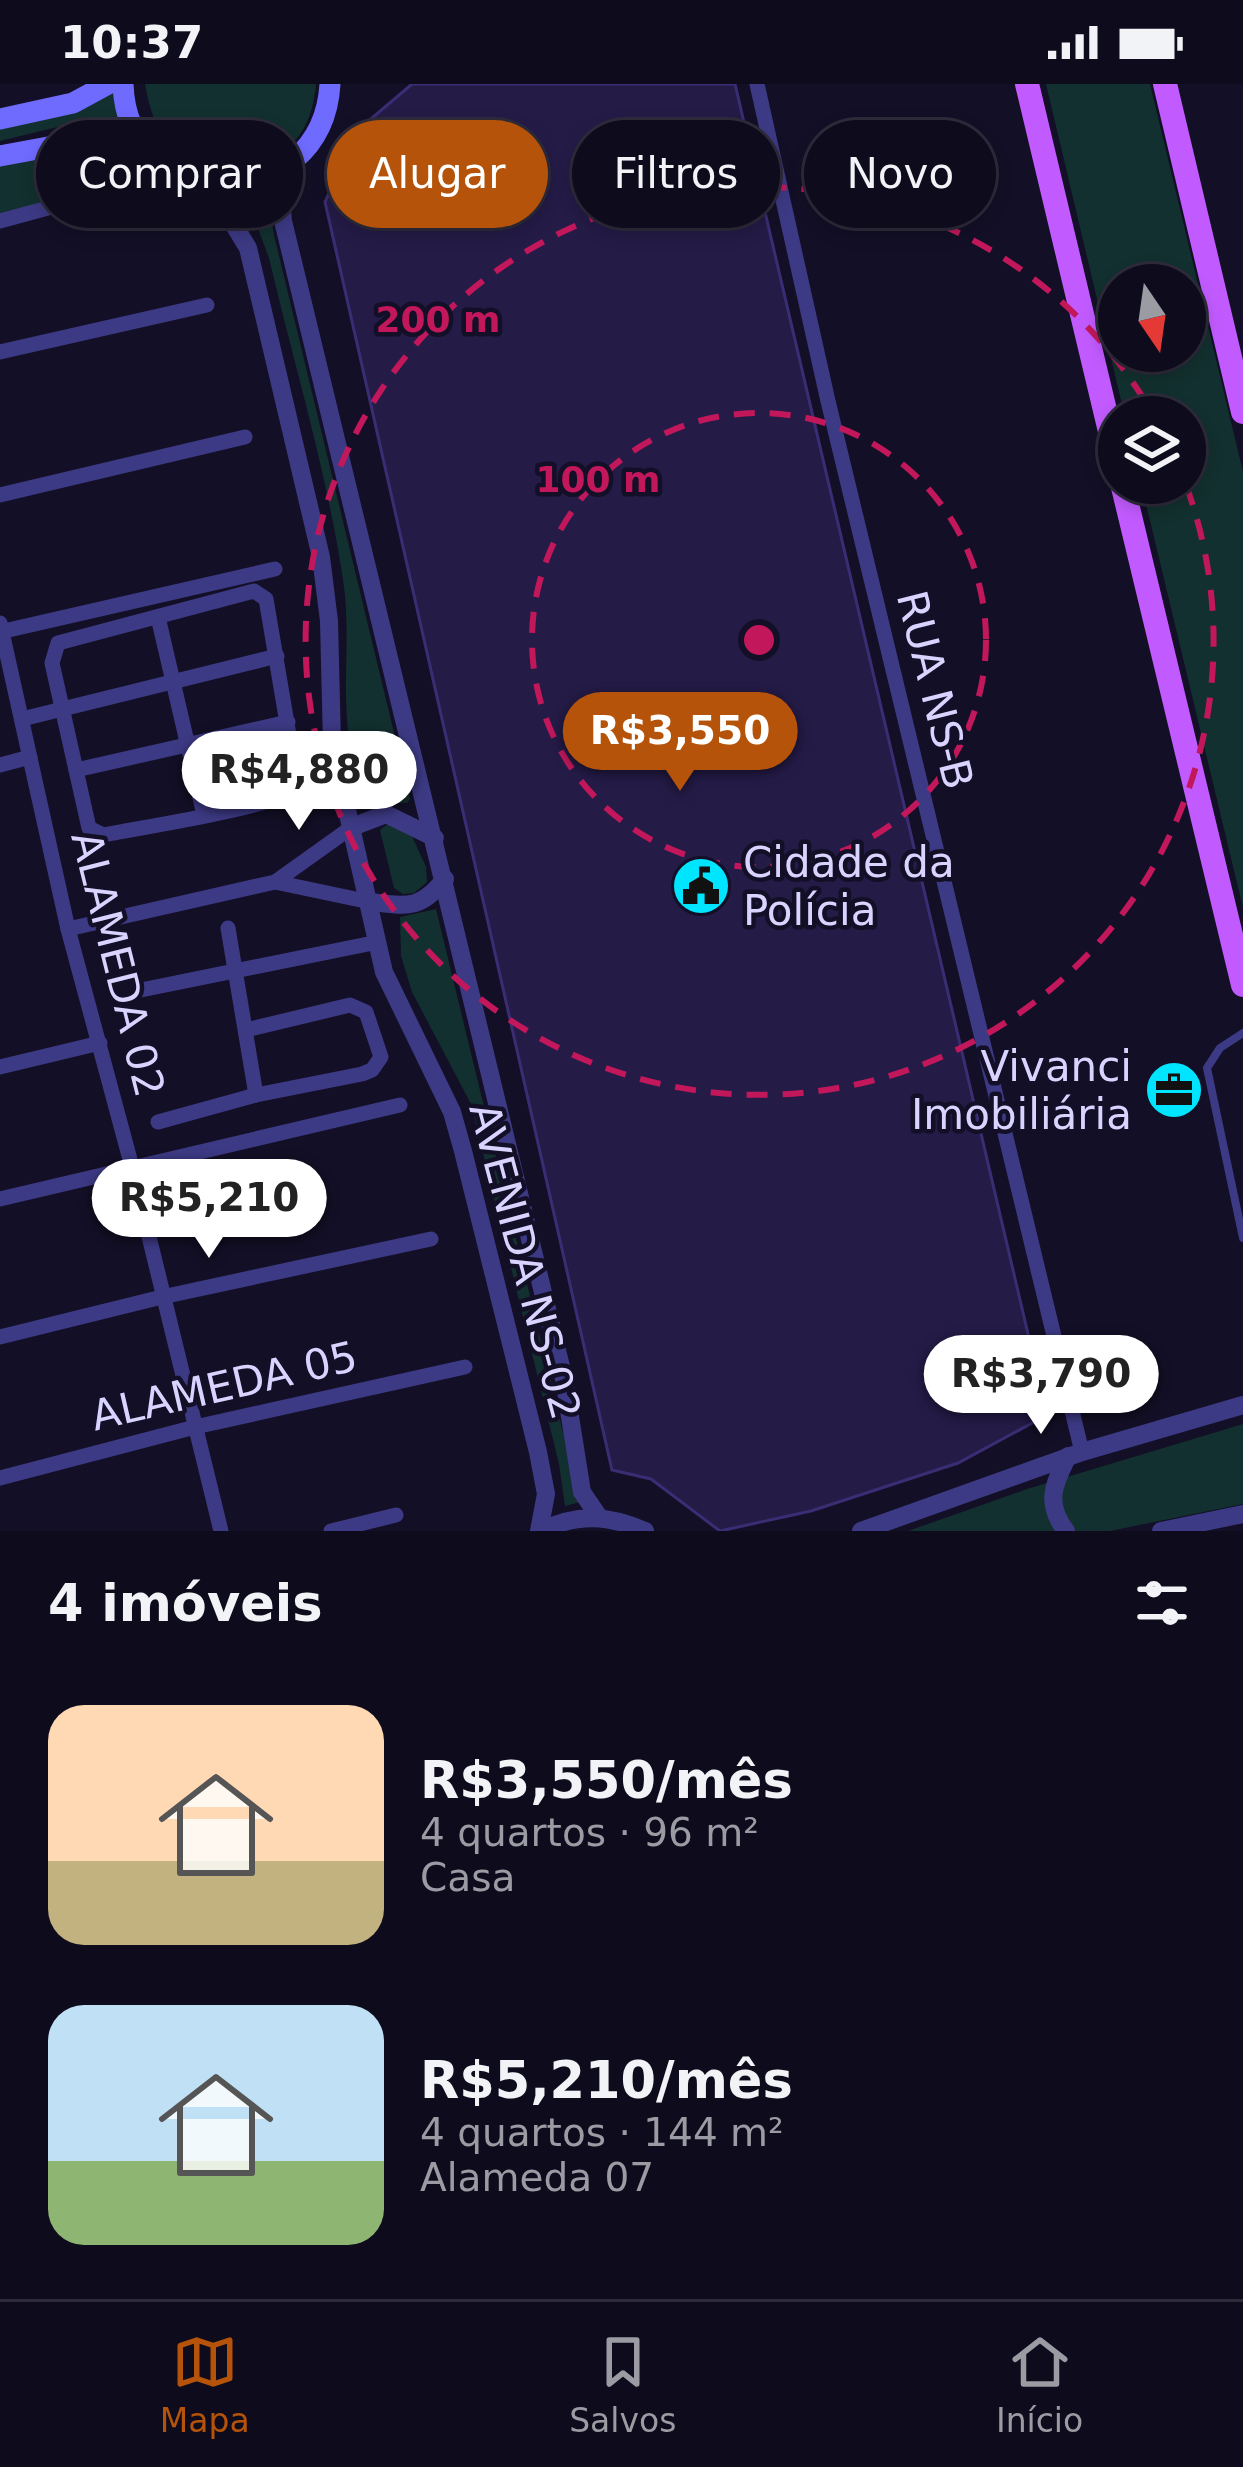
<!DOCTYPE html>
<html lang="pt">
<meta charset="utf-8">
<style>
body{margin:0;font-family:"DejaVu Sans",sans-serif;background:#1c1929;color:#f1f3f6;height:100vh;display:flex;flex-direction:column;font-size:45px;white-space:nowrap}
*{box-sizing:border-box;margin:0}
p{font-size:39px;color:#9b9ba3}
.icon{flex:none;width:66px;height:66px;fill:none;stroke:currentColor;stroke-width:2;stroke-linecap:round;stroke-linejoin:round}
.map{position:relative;height:1447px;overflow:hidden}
.side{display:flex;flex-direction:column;background:#0e0b1c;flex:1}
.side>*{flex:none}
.hud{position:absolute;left:36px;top:36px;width:1173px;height:108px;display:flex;gap:24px}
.needle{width:78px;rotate:167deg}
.controls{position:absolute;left:1098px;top:180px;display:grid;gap:24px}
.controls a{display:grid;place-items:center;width:108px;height:108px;border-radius:50%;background:#0e0b1c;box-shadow:0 6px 18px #0003,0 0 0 3px #2e2b3b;font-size:60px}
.price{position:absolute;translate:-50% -102px;padding:0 27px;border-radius:42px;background:#fff;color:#222;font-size:39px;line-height:78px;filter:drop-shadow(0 3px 6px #0008)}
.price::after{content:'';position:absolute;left:50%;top:72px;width:36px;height:27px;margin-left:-18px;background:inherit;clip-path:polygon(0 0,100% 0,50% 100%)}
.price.current{background:#b45309;color:#fff}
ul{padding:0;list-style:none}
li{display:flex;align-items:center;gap:36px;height:300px;padding:0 48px}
li span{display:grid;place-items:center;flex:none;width:336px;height:240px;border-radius:36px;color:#555}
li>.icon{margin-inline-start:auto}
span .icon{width:144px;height:144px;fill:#fffc;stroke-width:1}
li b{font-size:51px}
h2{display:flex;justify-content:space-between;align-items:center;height:144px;padding:0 48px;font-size:51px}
.tag{padding:0 42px;border-radius:54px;background:#0e0b1c;box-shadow:0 6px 18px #0003,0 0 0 3px #2e2b3b;font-size:42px;line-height:108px}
.tag.current{background:#b45309;color:#fff}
.status{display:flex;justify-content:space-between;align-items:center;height:84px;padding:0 60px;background:#0e0b1c;direction:ltr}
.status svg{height:33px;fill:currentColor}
.menu{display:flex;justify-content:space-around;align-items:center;height:168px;border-top:3px solid #2e2b3b;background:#0e0b1c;font-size:33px;color:#9b9ba3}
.menu a{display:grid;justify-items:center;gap:6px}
.menu .current{color:#b45309}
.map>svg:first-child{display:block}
</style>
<div class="status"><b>10:37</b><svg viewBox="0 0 49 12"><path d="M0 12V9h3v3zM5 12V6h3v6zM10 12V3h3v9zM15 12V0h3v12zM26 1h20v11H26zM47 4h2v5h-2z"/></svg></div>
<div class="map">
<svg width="1243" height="1447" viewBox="0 0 1243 1447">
<rect width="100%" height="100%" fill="#130f26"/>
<g fill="#12302f" fill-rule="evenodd">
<path d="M 145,0 L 316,0 C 314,22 308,44 292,60 C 259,94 195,87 165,53 C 153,39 148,17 145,0 Z"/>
<path d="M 1046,0 L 1150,0 L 1243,388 L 1243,824 L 1141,399 L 1185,399 L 1185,333 L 1125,333 ZM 1119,201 L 1185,201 L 1185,267 L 1119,267 Z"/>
<polygon points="116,4 126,39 82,37 0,57 0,42"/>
<polygon points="100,61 93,101 67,115 0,132 0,80"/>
<path d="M 271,103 L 268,117 L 274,151 L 410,715 L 407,719 L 373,720 C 329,653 355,571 343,496 C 327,388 294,281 269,174 L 253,131 L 240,111 Z"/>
<polygon points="389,739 407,741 426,783 427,798 414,809 403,810 394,804 380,746"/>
<polygon points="436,825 580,1418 565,1422 559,1380 471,1020 412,908 401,872 400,833"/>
<polygon points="1243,1340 1243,1420 1110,1447 908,1447 1027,1405"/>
</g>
<polygon fill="#241b47" stroke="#3b2d73" stroke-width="3" points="412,0 735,0 1047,1331 958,1379 811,1427 720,1447 651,1395 612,1386 325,118 359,45"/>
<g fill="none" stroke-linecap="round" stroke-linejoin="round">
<polyline stroke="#3d3a85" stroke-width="8" points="1243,949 1220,964 1207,984 1243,1154"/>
<g stroke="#3d3a85" stroke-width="15">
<polyline points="757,0 828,317 1082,1368"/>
<polyline points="0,137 70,118 94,106"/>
<polyline points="0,268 207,221"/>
<polyline points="0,411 245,353"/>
<path d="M 254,507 L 266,515 L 298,704 C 272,724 143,743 103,751 L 89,744 L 52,579 L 58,559 Z"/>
<polyline points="158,533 204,731"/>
<polyline points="0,539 68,845 132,1083 221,1447"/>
<polyline points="0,548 275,485"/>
<polyline points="22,635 277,572"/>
<polyline points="0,681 30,673"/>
<polyline points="76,686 288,638"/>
<polyline points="275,798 370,818"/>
<polyline points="228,844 256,1011"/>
<polyline points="68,845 275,798 352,743"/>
<polyline points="141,906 378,858"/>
<polyline points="0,983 100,959"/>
<polyline points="158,1038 256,1011 362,990 372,986 381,973 366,928 350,921 246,946"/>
<polyline points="0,1115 400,1021"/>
<polyline points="0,1253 162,1213 431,1155"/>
<polyline points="0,1394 195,1343 465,1283"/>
<polyline points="331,1447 396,1431"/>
</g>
<g stroke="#3d3a85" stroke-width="18">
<polyline points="279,87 283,137 564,1295 582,1408 599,1433"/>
<polyline points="209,100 248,164 321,473 329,537 332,660 384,888 452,1028 463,1067 538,1368 546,1410 539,1447"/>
<polyline points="352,743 386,730 435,754"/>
<path d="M 370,818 C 408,822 420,826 445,795"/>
<path d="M 541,1447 C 577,1429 609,1431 645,1447"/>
<polyline points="861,1447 1082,1368 1243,1321"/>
<path d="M 1066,1447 C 1045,1420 1053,1401 1068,1372"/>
<polyline points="1161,1447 1243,1430"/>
</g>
<g stroke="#6f6bff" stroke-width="21">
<path d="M 123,0 C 127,132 322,134 330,0"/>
<polyline points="0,35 73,19 108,0"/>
<polyline points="0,72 97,54 143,60"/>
</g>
<g stroke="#c25bff" stroke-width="24">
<polyline points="1027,0 1119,385"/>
<polyline points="1165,0 1243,328"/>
<polyline points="1122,399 1243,901"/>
</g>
</g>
<g fill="none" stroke="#c2185b" stroke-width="6" stroke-dasharray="21 15">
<circle cx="759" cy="556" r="227"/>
<path d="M1186 401A454 454 0 1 1 1154 332"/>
</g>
<defs>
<g id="civic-disc" transform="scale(3)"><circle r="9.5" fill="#00e5ff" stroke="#130f26"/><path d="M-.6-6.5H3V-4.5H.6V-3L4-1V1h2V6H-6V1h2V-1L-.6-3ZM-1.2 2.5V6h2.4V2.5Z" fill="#111"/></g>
<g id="office-disc" transform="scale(3)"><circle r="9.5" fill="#00e5ff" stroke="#130f26"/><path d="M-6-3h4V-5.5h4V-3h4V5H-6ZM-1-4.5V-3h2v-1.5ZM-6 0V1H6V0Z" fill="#111"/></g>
</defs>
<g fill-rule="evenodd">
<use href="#civic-disc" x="701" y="802"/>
<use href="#office-disc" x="1174" y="1006"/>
</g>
<g text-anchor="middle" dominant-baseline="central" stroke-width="9" stroke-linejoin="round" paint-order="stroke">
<g font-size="42" fill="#d9d4ff" stroke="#130f26">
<text transform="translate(935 606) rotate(76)">RUA NS-B</text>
<text transform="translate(118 880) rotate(76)">ALAMEDA 02</text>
<text transform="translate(525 1177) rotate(75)">AVENIDA NS-02</text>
<text transform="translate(224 1302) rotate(-13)">ALAMEDA 05</text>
</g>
<g font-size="42" fill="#d9d4ff" stroke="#130f26" text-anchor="start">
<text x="743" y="778">Cidade da<tspan x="743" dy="48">Polícia</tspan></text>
<text x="1132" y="982" text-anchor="end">Vivanci<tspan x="1132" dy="48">Imobiliária</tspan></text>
</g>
</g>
<circle cx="759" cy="556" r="18" fill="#c2185b" stroke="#130f26" stroke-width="6"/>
<g font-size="36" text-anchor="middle" font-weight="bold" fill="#c2185b" stroke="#130f26" stroke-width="9" stroke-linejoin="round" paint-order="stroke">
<text x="438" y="248">200 m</text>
<text x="598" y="408">100 m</text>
</g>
</svg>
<div class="controls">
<a><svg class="needle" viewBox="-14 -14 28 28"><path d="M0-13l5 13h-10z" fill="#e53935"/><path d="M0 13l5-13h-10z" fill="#9b9ba3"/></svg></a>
<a><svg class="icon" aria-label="layers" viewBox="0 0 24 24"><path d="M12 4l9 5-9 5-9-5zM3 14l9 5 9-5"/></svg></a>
</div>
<b class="price current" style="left:680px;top:710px">R$3,550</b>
<b class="price" style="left:299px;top:749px">R$4,880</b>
<b class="price" style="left:209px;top:1177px">R$5,210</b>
<b class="price" style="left:1041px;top:1353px">R$3,790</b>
<div class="hud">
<a class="tag">Comprar</a>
<a class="tag current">Alugar</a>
<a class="tag">Filtros</a>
<a class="tag">Novo</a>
</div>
</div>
<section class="side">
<h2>4 imóveis<svg class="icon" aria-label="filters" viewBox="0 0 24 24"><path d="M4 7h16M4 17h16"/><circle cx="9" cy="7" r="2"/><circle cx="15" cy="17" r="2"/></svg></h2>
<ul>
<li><span style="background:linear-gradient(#ffd9b3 65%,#c2b280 0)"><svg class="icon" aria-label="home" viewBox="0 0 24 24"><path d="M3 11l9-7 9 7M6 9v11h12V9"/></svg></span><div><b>R$3,550/mês</b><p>4 quartos · 96 m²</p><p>Casa</p></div></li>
<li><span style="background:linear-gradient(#bfe0f5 65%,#8fb573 0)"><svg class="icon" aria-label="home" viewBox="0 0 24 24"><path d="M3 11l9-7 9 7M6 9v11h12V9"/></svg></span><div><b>R$5,210/mês</b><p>4 quartos · 144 m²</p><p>Alameda 07</p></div></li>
</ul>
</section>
<nav class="menu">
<a class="current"><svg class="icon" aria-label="map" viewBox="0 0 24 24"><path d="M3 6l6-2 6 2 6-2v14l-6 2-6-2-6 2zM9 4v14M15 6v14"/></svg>Mapa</a>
<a><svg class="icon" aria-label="saved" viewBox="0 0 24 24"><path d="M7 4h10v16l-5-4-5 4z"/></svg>Salvos</a>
<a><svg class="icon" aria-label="home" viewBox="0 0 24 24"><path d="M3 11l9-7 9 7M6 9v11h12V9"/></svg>Início</a>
</nav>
